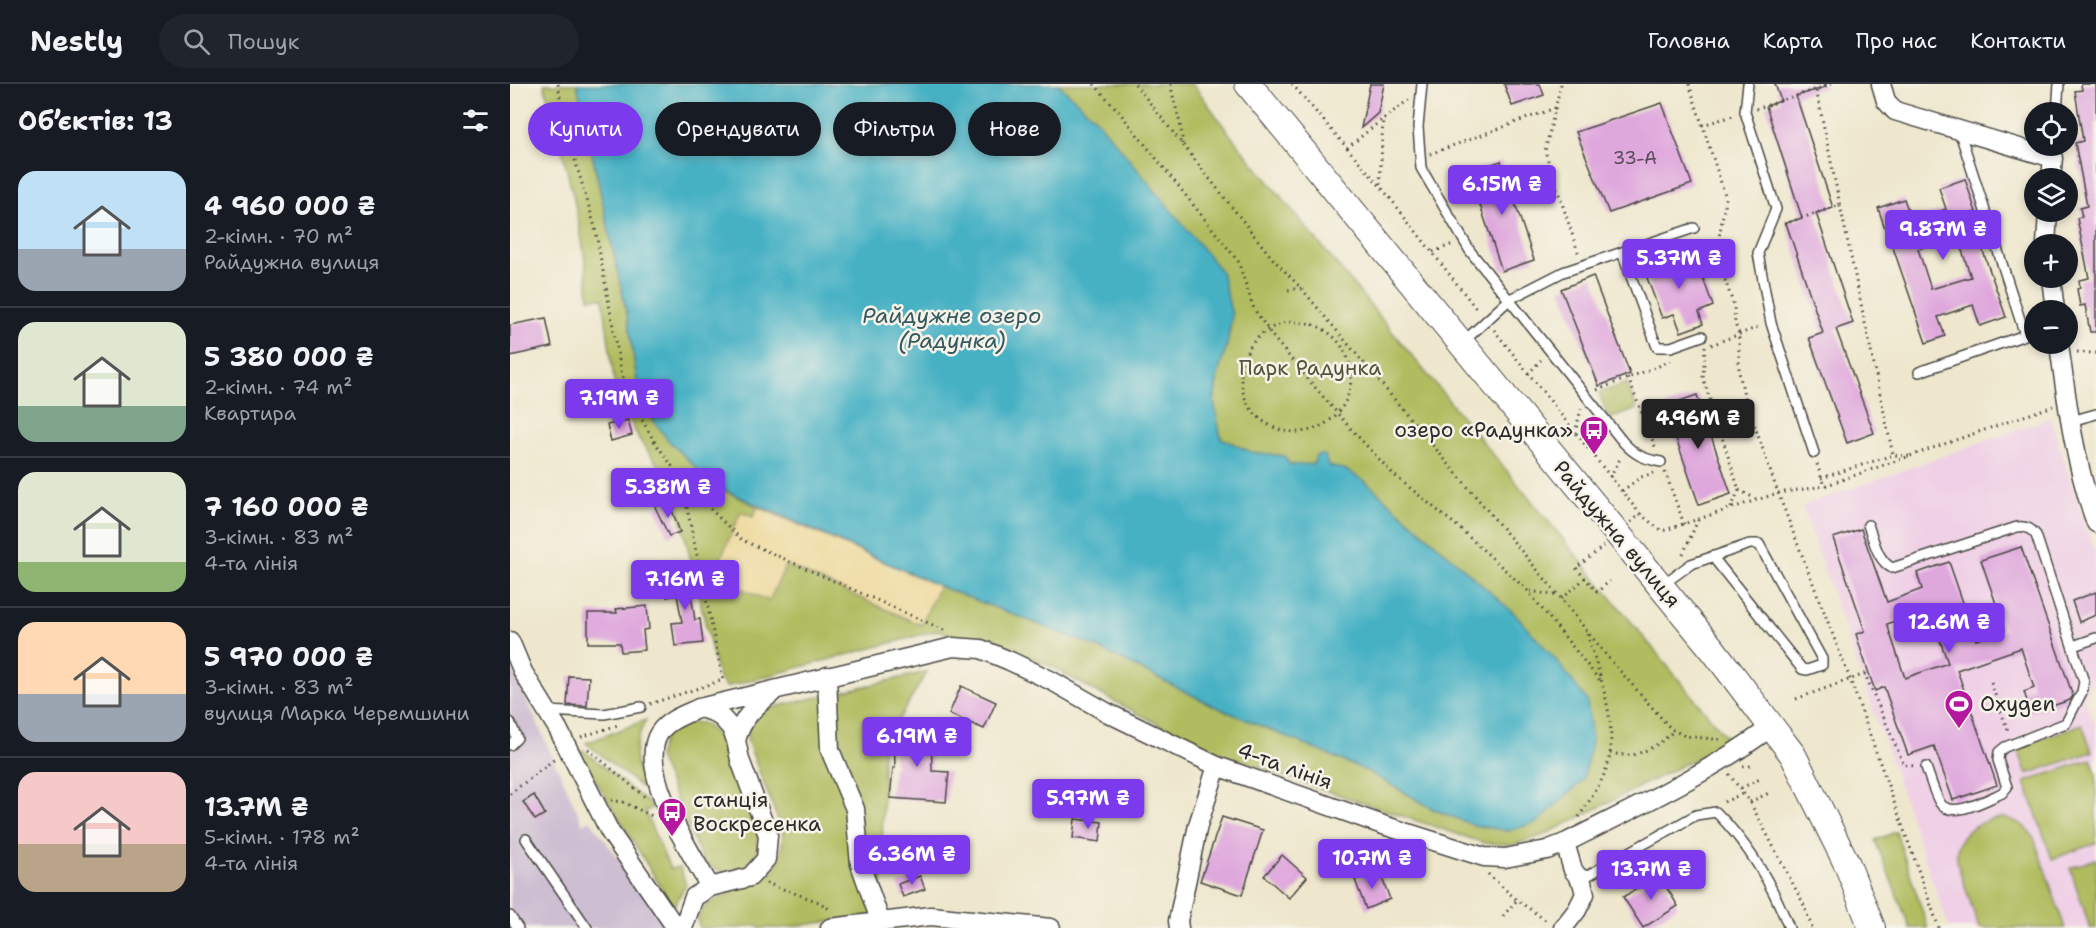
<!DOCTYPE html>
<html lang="uk">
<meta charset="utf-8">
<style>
body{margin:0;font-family:"Shantell Sans",sans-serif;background:#20242c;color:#f1f3f6;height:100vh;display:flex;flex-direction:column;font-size:22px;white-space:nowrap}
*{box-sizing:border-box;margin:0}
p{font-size:20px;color:#9ea1a6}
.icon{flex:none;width:33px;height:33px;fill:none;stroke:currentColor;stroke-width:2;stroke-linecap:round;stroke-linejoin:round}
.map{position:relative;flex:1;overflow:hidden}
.drawer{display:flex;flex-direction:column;background:#171b24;width:510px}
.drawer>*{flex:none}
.top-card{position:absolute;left:18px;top:18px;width:570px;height:54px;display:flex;gap:12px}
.tools{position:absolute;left:1514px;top:18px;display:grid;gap:12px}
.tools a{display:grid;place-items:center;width:54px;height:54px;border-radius:50%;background:#171b24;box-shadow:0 3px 9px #0003;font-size:30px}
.price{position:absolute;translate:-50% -51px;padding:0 14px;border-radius:6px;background:#7c3aed;color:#fff;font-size:20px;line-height:39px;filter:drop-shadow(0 2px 3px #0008)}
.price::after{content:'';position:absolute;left:50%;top:36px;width:18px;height:14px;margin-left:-9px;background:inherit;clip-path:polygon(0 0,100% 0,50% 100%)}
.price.active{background:#222;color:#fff}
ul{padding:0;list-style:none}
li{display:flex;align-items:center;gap:18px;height:150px;padding:0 18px}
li+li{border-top:2px solid #363941}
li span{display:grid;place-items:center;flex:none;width:168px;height:120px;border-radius:18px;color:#555}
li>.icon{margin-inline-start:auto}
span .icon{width:72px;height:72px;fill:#fffc;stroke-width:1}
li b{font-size:26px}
h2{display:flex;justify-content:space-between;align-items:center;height:72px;padding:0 18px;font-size:26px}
.chip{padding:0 21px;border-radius:27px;background:#171b24;box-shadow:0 3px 9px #0003;font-size:21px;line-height:54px}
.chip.active{background:#7c3aed;color:#fff}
header{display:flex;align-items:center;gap:36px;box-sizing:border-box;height:84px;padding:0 30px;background:#171b24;border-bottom:2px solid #363941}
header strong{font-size:28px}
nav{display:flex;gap:33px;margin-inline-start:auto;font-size:21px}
.search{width:420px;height:54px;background:#20242c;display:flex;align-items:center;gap:15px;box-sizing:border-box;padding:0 21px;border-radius:33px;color:#9ea1a6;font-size:22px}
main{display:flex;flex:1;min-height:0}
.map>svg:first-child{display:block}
</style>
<header>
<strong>Nestly</strong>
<div class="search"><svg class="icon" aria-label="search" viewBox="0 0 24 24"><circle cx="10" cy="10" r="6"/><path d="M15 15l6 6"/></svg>Пошук</div>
<nav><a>Головна</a><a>Карта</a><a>Про нас</a><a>Контакти</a></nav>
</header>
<main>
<section class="drawer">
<h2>Об’єктів: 13<svg class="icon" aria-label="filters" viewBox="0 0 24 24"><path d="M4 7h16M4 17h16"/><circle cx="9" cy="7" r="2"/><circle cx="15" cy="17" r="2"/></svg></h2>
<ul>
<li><span style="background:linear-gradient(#bfe0f5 65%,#9aa5b1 0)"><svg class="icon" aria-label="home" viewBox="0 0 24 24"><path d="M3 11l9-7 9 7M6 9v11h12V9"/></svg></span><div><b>4 960 000 ₴</b><p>2-кімн. · 70 m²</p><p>Райдужна вулиця</p></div></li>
<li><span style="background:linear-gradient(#dfe7d0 70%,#7fa58c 0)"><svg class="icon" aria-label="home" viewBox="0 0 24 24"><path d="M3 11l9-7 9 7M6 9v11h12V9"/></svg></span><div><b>5 380 000 ₴</b><p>2-кімн. · 74 m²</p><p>Квартира</p></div></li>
<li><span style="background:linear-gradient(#dfe7d0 75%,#8fb573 0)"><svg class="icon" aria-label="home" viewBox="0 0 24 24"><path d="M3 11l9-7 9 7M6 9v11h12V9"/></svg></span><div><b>7 160 000 ₴</b><p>3-кімн. · 83 m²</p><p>4-та лінія</p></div></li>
<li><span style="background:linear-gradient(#ffd9b3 60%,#9aa5b1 0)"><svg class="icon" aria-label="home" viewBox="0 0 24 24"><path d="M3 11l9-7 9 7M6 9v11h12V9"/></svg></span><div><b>5 970 000 ₴</b><p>3-кімн. · 83 m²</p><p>вулиця Марка Черемшини</p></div></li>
<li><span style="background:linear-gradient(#f6c9c9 60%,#b9a48a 0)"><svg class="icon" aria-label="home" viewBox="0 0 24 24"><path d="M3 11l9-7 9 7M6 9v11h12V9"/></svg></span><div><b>13.7M ₴</b><p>5-кімн. · 178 m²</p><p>4-та лінія</p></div></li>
</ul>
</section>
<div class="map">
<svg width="1586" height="844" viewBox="0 0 1586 844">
<rect width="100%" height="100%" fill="#f7f3e8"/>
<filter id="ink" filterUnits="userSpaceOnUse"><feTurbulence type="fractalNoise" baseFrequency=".0167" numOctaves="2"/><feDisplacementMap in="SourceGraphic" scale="12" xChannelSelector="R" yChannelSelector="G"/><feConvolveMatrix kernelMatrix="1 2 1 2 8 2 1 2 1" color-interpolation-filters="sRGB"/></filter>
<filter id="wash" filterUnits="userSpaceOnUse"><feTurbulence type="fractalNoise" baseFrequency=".008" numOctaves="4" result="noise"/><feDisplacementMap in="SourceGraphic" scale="24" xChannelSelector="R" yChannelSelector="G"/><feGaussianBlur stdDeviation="1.35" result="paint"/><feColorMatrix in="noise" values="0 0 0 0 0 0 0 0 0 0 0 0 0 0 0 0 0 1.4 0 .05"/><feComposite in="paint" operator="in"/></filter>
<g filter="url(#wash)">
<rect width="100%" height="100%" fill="#eee7cd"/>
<polygon fill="#efd0e6" points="1540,334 1586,471 1586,587 1575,614 1586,644 1586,844 1439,844 1292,422"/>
<polygon fill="#cdbed2" points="0,579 73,740 80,736 160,844 0,844"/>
<g fill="#b0bc5e" stroke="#6e7444" stroke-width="1.5">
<path d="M 34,0 L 67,0 L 118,235 L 127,297 L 203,401 L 248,423 L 243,433 L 231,428 L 276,481 L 411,541 L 429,502 L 582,561 L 704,622 L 857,687 L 925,726 L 1028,738 L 1073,696 L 1082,657 L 1005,531 L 855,397 C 826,381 813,380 780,381 L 774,372 L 741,368 L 711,354 L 704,318 L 708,290 L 717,261 L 722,231 L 638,99 L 586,35 L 548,0 L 683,0 L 721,52 L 1216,653 L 1200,667 L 1034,751 L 1003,761 L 974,759 L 805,703 L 692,663 L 583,606 L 537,580 L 463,555 L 446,553 L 429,546 L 216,603 L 208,593 L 163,401 L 129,355 L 105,304 L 93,214 L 79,214 C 74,141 53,70 34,0 Z"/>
<polygon points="1117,299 1127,325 1099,335 1089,309"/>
<polygon points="417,588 373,661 372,830 272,844 249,844 248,841 230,844 189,844 188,833 193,824 205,816 262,789 271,770 273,749 237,656 240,641 256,625"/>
<path d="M 136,636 C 120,667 123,677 137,708 L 76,659 Z"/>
<polygon points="171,639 193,639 208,652 249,753 246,773 232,786 212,788 194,780 148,673 154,653"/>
<polygon points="1572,640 1582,668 1517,690 1507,663"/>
<polygon points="73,666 143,723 135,728 160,785 170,783 176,801 163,823 69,669"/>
<polygon points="1581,675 1586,689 1586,759 1542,775 1515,698"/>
<path d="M 1494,734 C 1509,737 1516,742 1524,754 L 1555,844 L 1469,844 C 1463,827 1458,811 1452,794 C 1451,789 1447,782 1447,776 C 1444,748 1471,735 1494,734 Z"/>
<polygon points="1386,748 1418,844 1400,844 1365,756"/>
<polygon points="1586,775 1586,844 1580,844 1560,784"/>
</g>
<polygon fill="#eeda9e" stroke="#8c8264" stroke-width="1.5" points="248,423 429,502 411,541 276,481 259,517 203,492 231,428 243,433"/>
<polygon fill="#46b1c4" stroke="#386e78" stroke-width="1.5" points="67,0 548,0 586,35 711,187 722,231 717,261 708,290 704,318 711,354 741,368 774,372 780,381 803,380 807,371 815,371 818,382 834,385 855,397 1006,531 1046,576 1077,616 1082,657 1073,696 1028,738 998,747 963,741 925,726 857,687 704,622 582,561 429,502 203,401 157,355 142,334 127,297 118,235"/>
<g id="blocks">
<g fill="#dfa8dd" fill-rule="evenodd">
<polygon points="860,0 874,0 868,29 851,44"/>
<polygon points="994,0 1030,0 1034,11 1002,22"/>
<polygon points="1265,0 1316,0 1316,3 1286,12 1323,124 1306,129 1343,239 1326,245 1364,349 1337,359 1299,254 1313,249 1276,139 1292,134 1256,22 1271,17"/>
<polygon points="1571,0 1586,0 1586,248 1580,248 1575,221 1570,222 1567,205 1570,204 1569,196 1579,194 1567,134 1572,133 1570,124 1577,122 1565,59 1573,57 1565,7 1572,6"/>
<polygon points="1152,19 1182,100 1099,129 1066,48"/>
<polygon points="991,77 1024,176 992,187 959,88"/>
<path d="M 1455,95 L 1466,128 L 1460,130 L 1496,233 L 1470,242 L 1463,221 L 1428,233 L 1435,252 L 1416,259 L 1379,152 L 1378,153 L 1368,124 L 1394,115 L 1402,137 L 1436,125 L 1429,104 ZM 1447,152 L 1461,193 L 1421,205 L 1408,165 Z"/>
<polygon points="1184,169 1203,222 1189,228 1193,240 1171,248 1164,230 1152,234 1133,183 1156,175 1157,178"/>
<polygon points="1083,192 1120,290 1089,302 1051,205"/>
<polygon points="36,234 42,263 0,272 0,241"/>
<polygon points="1187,311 1221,410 1189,421 1155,322"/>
<polygon points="118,336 122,351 101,357 97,341"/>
<polygon points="159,418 170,448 159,452 145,423"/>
<path d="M 1351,445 L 1377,518 L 1412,505 L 1407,489 L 1439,478 L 1466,556 L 1495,546 L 1471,476 L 1511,463 L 1563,612 L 1560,616 L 1521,629 L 1514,608 L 1524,604 L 1511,564 L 1447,586 L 1487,701 L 1443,716 L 1424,662 L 1398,671 L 1374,603 L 1365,607 L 1352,569 L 1346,550 L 1355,547 L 1323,454 ZM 1419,525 L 1438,579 L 1395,594 L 1377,540 Z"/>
<polygon points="182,491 185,510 181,510 185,536 190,535 193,559 165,562 162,539 172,538 167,511 157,513 155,495"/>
<polygon points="1586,508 1586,531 1569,538 1562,517"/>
<polygon points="137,522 139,545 133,546 135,566 111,568 110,559 78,559 78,529 107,529 106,525"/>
<polygon points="59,592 79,593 77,622 57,621"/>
<polygon points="451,602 486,618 474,645 439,630"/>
<polygon points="421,645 422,687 439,688 436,718 380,714 383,684 385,684 384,646"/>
<polygon points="24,711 35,730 25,736 13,718"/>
<polygon points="712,733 753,746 732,811 690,797"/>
<polygon points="565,735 592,738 590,758 563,754"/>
<polygon points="772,771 797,793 779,814 754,792"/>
<polygon points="869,786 880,815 856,825 845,796"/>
<polygon points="1149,791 1168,822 1133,844 1113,813"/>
<polygon points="410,792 415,805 393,813 388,800"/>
</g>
</g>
</g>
<g filter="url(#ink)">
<use href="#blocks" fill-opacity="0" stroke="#484743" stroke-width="1.5"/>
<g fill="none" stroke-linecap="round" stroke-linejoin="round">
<g stroke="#484743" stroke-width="12">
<g id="lane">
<path d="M 912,0 L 908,43 L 911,84 L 960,167 L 1113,358 C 1125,371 1134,375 1151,378"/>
<polyline points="1238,0 1235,28 1266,125 1248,169 1261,239 1304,369"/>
<polyline points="1547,28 1549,0"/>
<polyline points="1112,168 1147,263 1161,263 1192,252"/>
<polyline points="952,259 1000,215 1053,188 1184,144"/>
<polyline points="1409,288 1515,251 1449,46"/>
<polyline points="1561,337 1586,330"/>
<path d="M 1358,441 C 1364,456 1367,476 1382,484 L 1507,443 C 1516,442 1520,444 1526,451 L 1574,598 L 1572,608 L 1556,639 L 1495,663 L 1489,668 L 1488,676 L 1497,703 L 1492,709 C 1478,715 1441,736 1430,719 C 1424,709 1420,694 1416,683"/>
<polyline points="1152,501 1181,480 1240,460 1249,460 1312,575 1312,581 1297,586 1292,585 1202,472"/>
<polyline points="1563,562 1586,554"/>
<polyline points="37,627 94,630 131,623"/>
<polyline points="0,638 7,654 0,661"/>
<polyline points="16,755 77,844"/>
<path d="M 1068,788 L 1077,792 L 1186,731 L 1206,728 C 1238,760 1263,802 1279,844"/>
<polyline points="0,832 8,844"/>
</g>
</g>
<g stroke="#484743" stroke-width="21">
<g id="street">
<polyline points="1371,0 1376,17 1385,27 1543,74 1541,94"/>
<polyline points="1536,160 1538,128"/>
<polyline points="1541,194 1545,226"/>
<path d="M 1549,260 C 1557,320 1565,381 1586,439"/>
<polyline points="0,557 13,588 48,645 100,748 166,844"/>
<polyline points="317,592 320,666 345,725 350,780 370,836"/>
<path d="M 226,656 C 233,633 243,624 262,609"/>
<path d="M 200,803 C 181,768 130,693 147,653 C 154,637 174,631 189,624 L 443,563 L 471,565 L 500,577 L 542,597 L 598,629 L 707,682 L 873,741 L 974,773 L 995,774 L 1037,766 L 1055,759 C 1126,723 1198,690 1261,643"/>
<polyline points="173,844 184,813 200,803 240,793 256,775 258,751 230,676 226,656 221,644 212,634 201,627 189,624"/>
<polyline points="320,844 421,832 541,844"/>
<polyline points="669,844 668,837 688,741 707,682"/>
<polyline points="1053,844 1067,826 1075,810 1072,798 1063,786 1055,759"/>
</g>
</g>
<g stroke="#484743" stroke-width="28">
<polyline id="secondary" points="738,0 1204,567 1283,671 1337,780 1362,844"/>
</g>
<g stroke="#484743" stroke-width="3" stroke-dasharray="1.5 4.5" stroke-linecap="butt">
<polyline points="48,0 55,43 85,143 111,287 122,319 146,360 161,380 172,403 192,417 232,456 436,547"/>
<polyline points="584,0 610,29 728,177 744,225 763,253 797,294 841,345 884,391 947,442 1017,506 1091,598"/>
<polyline points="625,0 762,174 791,204 1050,513 1096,571 1161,645 1175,652 1212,656"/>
<path d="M 661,0 C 663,21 673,39 672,60"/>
<polyline points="782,0 876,109 968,227"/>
<polyline points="1051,0 1035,67 1069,171"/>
<polyline points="1179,0 1216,114 1206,170 1224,222 1225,240 1229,250 1229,288 1234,311 1268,409 1314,402 1543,322"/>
<polyline points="1246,25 1322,0"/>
<polyline points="1192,41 1223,32"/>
<polyline points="837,64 873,35"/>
<polyline points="920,70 1045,24"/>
<polyline points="870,100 873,35 900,15"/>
<polyline points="1330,121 1383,371"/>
<polyline points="1274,140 1330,121 1306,5"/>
<polyline points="923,168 943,160"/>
<polyline points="778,206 791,204"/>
<circle cx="786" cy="293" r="55"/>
<polyline points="984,246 1130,430"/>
<polyline points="1201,261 1251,242"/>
<polyline points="1195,262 1193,294 1229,406 1221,424"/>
<polyline points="1567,268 1586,269"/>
<polyline points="1018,290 1031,276"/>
<polyline points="1118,294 1146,365"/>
<polyline points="1087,306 1164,276"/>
<polyline points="1065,349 1071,325"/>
<polyline points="1307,380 1314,402"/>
<polyline points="1155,388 1174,440"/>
<polyline points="1100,393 1111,373"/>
<polyline points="1311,394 1383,371 1399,372"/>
<polyline points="1229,406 1246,415"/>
<polyline points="1112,407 1131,393 1144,389"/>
<polyline points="1121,438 1130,430 1152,447 1268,409 1340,595 1429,844"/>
<polyline points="1094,462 1066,484 1087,508 1100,497"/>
<polyline points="1173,470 1188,436"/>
<polyline points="1020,507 1048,512"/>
<polyline points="1052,515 1075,494"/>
<polyline points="1481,599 1499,650"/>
<polyline points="1286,615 1355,590 1394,681 1405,682"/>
<polyline points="140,620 213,596 173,405"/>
<polyline points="71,653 108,641"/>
<polyline points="78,665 135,713"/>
<path d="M 1100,669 C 1107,670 1114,672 1120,671 C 1134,670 1155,657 1163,647"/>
<polyline points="1233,682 1242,682"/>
<polyline points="1219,690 1240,718 1293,819 1302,844"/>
<polyline points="1231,704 1250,695"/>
<polyline points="0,710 46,674"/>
<polyline points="101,716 113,718 142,732"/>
<polyline points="1214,718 1234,709"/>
<polyline points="1240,718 1259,709"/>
<path d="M 1069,733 C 1078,718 1089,704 1095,688 C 1112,647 1088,587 1076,546"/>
<polyline points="978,790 1007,816 1038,838"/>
<polyline points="256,799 309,818 321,826"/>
<polyline points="993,832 1007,816"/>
</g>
<use href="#lane" stroke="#fff" stroke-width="9"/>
<use href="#street" stroke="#fff" stroke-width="18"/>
<use href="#secondary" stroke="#fff" stroke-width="26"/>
</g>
</g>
<defs>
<g id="bus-pin" transform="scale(1.5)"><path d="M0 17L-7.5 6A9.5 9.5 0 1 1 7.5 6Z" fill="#b5179e" stroke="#f7f3e8"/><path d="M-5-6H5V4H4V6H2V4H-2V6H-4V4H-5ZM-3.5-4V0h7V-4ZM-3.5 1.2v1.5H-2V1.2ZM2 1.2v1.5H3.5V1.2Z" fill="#fff"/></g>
<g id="stadium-pin" transform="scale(1.5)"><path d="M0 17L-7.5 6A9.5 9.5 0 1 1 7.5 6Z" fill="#b5179e" stroke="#f7f3e8"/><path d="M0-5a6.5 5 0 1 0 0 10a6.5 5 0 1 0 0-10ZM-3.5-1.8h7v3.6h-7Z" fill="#fff"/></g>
</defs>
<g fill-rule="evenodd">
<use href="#bus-pin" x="1084" y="346"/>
<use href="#stadium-pin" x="1449" y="620"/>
<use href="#bus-pin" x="162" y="728"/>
</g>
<g text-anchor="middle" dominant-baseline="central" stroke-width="5" stroke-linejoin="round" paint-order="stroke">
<g font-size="18" fill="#584a58">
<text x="1125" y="74">33-А</text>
</g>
<g font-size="21" fill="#53563a" stroke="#f7f3e8">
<text x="800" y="284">Парк Радунка</text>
</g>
<g font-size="21" fill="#2b2b2b" stroke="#f7f3e8" text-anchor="start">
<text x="1063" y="346" text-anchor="end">озеро «Радунка»</text>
<text x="1470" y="620">Oxygen</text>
<text x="183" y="716">станція<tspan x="183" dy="24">Воскресенка</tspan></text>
</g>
<g font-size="21" fill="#2b2b2b" stroke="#f7f3e8">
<text transform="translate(1107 450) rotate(50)">Райдужна вулиця</text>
<text transform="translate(775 682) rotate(20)">4-та лінія</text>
</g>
<g font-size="22" font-style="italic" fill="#345a61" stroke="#f7f3e8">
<text x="442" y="231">Райдужне озеро<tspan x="442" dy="25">(Радунка)</tspan></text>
</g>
</g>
</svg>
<div class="tools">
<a><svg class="icon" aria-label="locate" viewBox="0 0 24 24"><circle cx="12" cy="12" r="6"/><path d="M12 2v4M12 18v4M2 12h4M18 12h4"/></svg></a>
<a><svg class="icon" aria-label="layers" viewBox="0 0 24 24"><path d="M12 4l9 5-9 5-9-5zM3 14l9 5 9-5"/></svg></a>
<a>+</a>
<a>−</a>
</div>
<b class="price" style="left:992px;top:132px">6.15M ₴</b>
<b class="price" style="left:1433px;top:177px">9.87M ₴</b>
<b class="price" style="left:1169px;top:206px">5.37M ₴</b>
<b class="price" style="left:109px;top:346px">7.19M ₴</b>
<b class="price active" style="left:1188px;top:366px">4.96M ₴</b>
<b class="price" style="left:158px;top:435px">5.38M ₴</b>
<b class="price" style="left:175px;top:527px">7.16M ₴</b>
<b class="price" style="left:1439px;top:570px">12.6M ₴</b>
<b class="price" style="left:407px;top:684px">6.19M ₴</b>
<b class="price" style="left:578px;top:746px">5.97M ₴</b>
<b class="price" style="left:402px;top:802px">6.36M ₴</b>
<b class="price" style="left:862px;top:806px">10.7M ₴</b>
<b class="price" style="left:1141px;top:817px">13.7M ₴</b>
<div class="top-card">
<a class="chip active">Купити</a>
<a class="chip">Орендувати</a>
<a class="chip">Фільтри</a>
<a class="chip">Нове</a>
</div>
</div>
</main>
